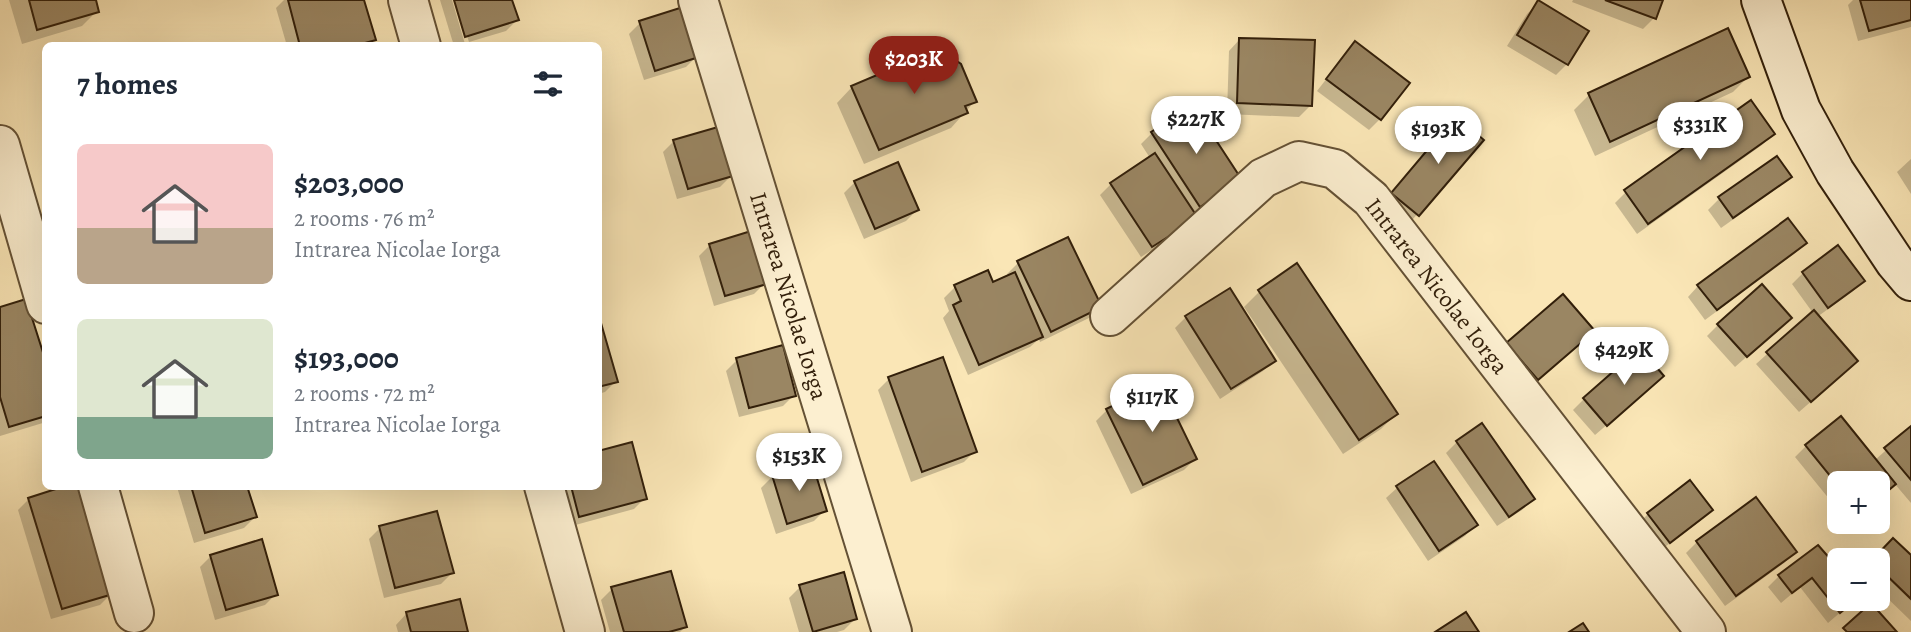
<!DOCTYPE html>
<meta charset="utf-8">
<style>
body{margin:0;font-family:Alegreya,serif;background:#f2f2f3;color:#1f2937;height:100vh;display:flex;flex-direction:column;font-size:26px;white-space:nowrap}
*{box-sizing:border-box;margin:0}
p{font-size:23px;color:#747a83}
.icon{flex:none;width:38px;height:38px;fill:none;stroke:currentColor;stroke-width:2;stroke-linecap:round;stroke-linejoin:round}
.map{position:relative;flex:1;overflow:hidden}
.panel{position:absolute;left:42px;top:42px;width:560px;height:448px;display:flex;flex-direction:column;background:#fff;border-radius:10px;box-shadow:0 7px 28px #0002}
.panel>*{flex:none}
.fabs{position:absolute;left:1827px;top:471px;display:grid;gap:14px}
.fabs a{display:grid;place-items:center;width:63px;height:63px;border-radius:10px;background:#fff;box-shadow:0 7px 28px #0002;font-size:35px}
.price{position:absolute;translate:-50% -60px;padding:0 16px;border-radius:24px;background:#fff;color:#222;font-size:23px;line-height:46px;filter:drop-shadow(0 2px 4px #0008)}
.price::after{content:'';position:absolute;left:50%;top:42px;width:21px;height:16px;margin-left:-10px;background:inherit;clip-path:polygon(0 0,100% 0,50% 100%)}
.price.current{background:#8f2418;color:#fff}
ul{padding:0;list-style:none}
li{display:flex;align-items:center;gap:21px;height:175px;padding:0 35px}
li span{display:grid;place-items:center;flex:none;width:196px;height:140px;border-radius:10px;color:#555}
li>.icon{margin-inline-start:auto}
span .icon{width:84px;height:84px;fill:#fffc;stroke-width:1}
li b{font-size:30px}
h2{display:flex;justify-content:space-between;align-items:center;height:84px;padding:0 35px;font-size:30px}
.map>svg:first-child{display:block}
</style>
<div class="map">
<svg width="1911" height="632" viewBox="0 0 1911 632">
<rect width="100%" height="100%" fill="#fae6b6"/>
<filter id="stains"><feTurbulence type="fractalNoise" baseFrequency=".00286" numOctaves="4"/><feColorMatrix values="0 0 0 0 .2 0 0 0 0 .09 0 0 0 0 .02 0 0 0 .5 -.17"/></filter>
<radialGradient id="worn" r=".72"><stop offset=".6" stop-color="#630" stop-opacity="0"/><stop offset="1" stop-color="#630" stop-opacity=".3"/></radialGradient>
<g fill="#0003">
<polygon points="9,0 94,0 97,11 82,26 22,44"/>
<polygon points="284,0 363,0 374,39 367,46 287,46 276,8"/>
<polygon points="440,0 452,0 465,44 454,46"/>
<polygon points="456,0 510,0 517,20 506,31 469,42"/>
<polygon points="1573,0 1661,0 1654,18 1643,29 1572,2"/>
<polygon points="1853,0 1911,0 1911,27 1858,41 1848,5"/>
<polygon points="1538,3 1567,64 1556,75 1507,46 1527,14"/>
<polygon points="640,23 697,56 686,67 644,80 629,34"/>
<polygon points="1727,31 1748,77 1733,92 1595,156 1574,110 1589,95"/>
<polygon points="1240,39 1310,106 1299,117 1227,114 1229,51"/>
<polygon points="1355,44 1380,119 1369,130 1317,91 1345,55"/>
<polygon points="887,65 975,101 951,128 864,164 837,103 852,87 874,78"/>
<polygon points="1193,107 1229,191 1194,214 1185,228 1141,257 1100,195 1111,184 1150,158 1141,144 1152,133"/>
<polygon points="1445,130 1481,140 1407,226 1381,205"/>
<polygon points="1773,134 1762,145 1637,234 1615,203 1626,192"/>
<polygon points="674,141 731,176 720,187 677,199 663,152"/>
<polygon points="1777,158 1790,176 1779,187 1721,228 1708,210 1719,199"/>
<polygon points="1911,159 1911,194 1897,172"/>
<polygon points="855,182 917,210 906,221 864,239 844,193"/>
<polygon points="1067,239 1100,307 1089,318 1040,342 1039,339 1030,347 968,375 943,318 949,311 944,298 955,287 992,284 1008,277 1007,274 1018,263"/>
<polygon points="1805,243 1794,254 1705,320 1688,297 1698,286"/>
<polygon points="710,245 765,283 754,294 714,306 699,256"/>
<polygon points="1297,266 1396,414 1381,429 1343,454 1244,307 1259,292"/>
<polygon points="1803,273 1863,281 1852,292 1817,317 1845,372 1799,412 1756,364 1813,313 1792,284"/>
<polygon points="0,309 46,368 46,422 0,436"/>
<polygon points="1186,317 1274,360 1263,371 1220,399 1175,328"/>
<polygon points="598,325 616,381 605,392 598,394"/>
<polygon points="1718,325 1778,329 1735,367 1707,336"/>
<polygon points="1582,342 1526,390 1507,344"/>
<polygon points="737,360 794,395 783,406 739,417 726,371"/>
<polygon points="889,379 975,451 964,462 911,482 878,390"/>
<polygon points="1651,387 1595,435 1573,410 1584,399"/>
<polygon points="1107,410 1195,459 1184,470 1131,494 1096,421"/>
<polygon points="1911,428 1911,503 1894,483 1878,498 1878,483 1839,483 1839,511 1795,457 1806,446 1875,460"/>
<polygon points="1457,442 1533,499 1522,510 1497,526 1446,453"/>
<polygon points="811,465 825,510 814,521 776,534 761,488 772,477"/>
<polygon points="245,486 255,517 244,528 194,543 177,487"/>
<polygon points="557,486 598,486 645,498 634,509 568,527"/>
<polygon points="1397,488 1475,525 1465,536 1428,561 1386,498"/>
<polygon points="29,499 111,594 100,605 51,619 18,510"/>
<polygon points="1711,510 1700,521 1658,552 1637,525 1648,514"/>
<polygon points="380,528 452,573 441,584 384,598 369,539"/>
<polygon points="1697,542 1795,552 1784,563 1725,606 1686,553"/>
<polygon points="1818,547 1839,572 1839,598 1857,598 1828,623 1800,587 1781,603 1768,587 1779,576"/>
<polygon points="211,556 276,594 265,605 215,620 200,567"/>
<polygon points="1911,557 1911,621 1878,589 1878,560 1874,560"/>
<polygon points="800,587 855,619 844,630 837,632 799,632 789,598"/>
<polygon points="612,589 685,627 680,632 610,632 601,600"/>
<polygon points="407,613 467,632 398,632 396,625"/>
</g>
<g fill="#9a8663" stroke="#321f0a" stroke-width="2">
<polygon points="29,0 96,0 99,12 37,30"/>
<polygon points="288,0 364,0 376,40 354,46 300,46"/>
<polygon points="454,0 512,0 519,20 465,37"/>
<polygon points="1538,0 1589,31 1568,65 1517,35"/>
<polygon points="1605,0 1663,0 1656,19"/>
<polygon points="1860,0 1911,0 1911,20 1869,31"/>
<polygon points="683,7 699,57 655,71 639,21"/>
<polygon points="1728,28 1750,77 1610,142 1588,93"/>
<polygon points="1239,38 1315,40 1312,106 1237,103"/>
<polygon points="1355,41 1410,83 1381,120 1326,79"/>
<polygon points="938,48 961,64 977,102 965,106 968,113 879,150 851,86 889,70 886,63 921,49"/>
<polygon points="1751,100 1775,134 1648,224 1624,190"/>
<polygon points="1193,105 1242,180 1200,207 1151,132"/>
<polygon points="1456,116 1484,140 1419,216 1391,193"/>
<polygon points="718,127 733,176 688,189 673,140"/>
<polygon points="1155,153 1198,218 1152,247 1110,183"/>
<polygon points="1777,156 1792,177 1733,218 1718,197"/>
<polygon points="898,162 919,210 875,229 854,181"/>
<polygon points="1788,218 1807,243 1717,310 1697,285"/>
<polygon points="751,231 767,284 725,296 709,244"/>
<polygon points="1068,237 1102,307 1051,332 1017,261"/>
<polygon points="1838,245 1865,281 1828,308 1802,272"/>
<polygon points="1297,263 1398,414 1359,440 1258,290"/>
<polygon points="988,270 993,282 1015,272 1043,337 979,365 953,305 961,301 954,285"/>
<polygon points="1762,284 1792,318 1747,357 1717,324"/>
<polygon points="1230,288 1276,361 1231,389 1185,316"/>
<polygon points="1563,294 1595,331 1538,380 1506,343"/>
<polygon points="26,299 46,362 46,416 9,427 0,397 0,307"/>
<polygon points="1814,310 1858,361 1811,402 1766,352"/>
<polygon points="601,323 618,382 598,387 598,324"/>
<polygon points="783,345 796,396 749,408 736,358"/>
<polygon points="1640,348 1664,376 1607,426 1583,398"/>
<polygon points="943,357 977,452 922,472 888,377"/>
<polygon points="1160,383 1197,459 1143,485 1106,409"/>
<polygon points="1841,416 1896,484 1878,499 1878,483 1839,483 1839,487 1805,445"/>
<polygon points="1482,423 1535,499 1509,517 1456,441"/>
<polygon points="1911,426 1911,480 1884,448"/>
<polygon points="632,442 647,499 579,517 571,486 598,486 598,451"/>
<polygon points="1434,461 1478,525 1439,551 1396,486"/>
<polygon points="812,462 827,511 787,524 772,475"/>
<polygon points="1690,480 1713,510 1670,543 1647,513"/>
<polygon points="65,486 79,486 113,594 62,609 28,498"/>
<polygon points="191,486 247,486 257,517 205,533"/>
<polygon points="1756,497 1797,552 1736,596 1696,541"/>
<polygon points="437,511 454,573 395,588 379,526"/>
<polygon points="1893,538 1911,555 1911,599 1878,567 1878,560 1872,560"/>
<polygon points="262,539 278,595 226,610 210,555"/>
<polygon points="1818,545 1839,569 1839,598 1858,598 1840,613 1812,578 1792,593 1778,575"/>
<polygon points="671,571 687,627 669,632 624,632 611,587"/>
<polygon points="844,572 857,619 813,632 799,585"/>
<polygon points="460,599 468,632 411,632 406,612"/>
<polygon points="1871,603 1897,632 1847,632 1843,628"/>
<polygon points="1466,612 1479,632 1435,632"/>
<polygon points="1583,623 1589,632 1569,632"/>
</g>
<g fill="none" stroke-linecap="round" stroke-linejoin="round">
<g stroke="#645135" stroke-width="42">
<g id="street">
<polyline points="408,0 421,46"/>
<polyline points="698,0 892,632"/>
<polyline points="0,145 46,304"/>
<polyline points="1110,316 1263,178 1299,161 1335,169 1371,199 1706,632"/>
<polyline points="98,486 134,613"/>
<polyline points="544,486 585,632"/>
</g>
</g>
<g stroke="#321f0a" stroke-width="42">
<polyline id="secondary" points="1761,0 1801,110 1835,172 1895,262 1911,281"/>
</g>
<use href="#street" stroke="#fcefd0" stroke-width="38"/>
<use href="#secondary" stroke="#fcefd0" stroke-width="38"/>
</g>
<g text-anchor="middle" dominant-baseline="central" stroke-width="7" stroke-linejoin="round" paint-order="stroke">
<g font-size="24" fill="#321f0a" stroke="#fcefd0">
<text transform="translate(1437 286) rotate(52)">Intrarea Nicolae Iorga</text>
<text transform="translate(789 296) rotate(73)">Intrarea Nicolae Iorga</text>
</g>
</g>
<rect width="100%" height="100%" filter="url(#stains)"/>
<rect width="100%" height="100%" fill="url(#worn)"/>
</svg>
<div class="fabs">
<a>+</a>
<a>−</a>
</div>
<b class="price current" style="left:914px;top:96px">$203K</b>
<b class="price" style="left:1196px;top:156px">$227K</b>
<b class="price" style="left:1700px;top:162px">$331K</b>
<b class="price" style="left:1438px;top:166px">$193K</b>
<b class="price" style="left:1624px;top:387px">$429K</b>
<b class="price" style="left:1152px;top:434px">$117K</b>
<b class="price" style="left:799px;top:493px">$153K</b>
<section class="panel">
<h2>7 homes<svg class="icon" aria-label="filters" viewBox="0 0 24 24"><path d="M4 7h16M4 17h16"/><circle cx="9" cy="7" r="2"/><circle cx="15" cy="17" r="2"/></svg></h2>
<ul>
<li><span style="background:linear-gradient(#f6c9c9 60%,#b9a48a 0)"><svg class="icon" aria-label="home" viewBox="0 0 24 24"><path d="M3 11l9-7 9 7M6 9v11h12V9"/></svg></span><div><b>$203,000</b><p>2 rooms · 76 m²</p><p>Intrarea Nicolae Iorga</p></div></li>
<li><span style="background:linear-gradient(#dfe7d0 70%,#7fa58c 0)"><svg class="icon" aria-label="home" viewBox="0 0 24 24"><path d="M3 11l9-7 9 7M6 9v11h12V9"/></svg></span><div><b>$193,000</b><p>2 rooms · 72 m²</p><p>Intrarea Nicolae Iorga</p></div></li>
</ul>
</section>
</div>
